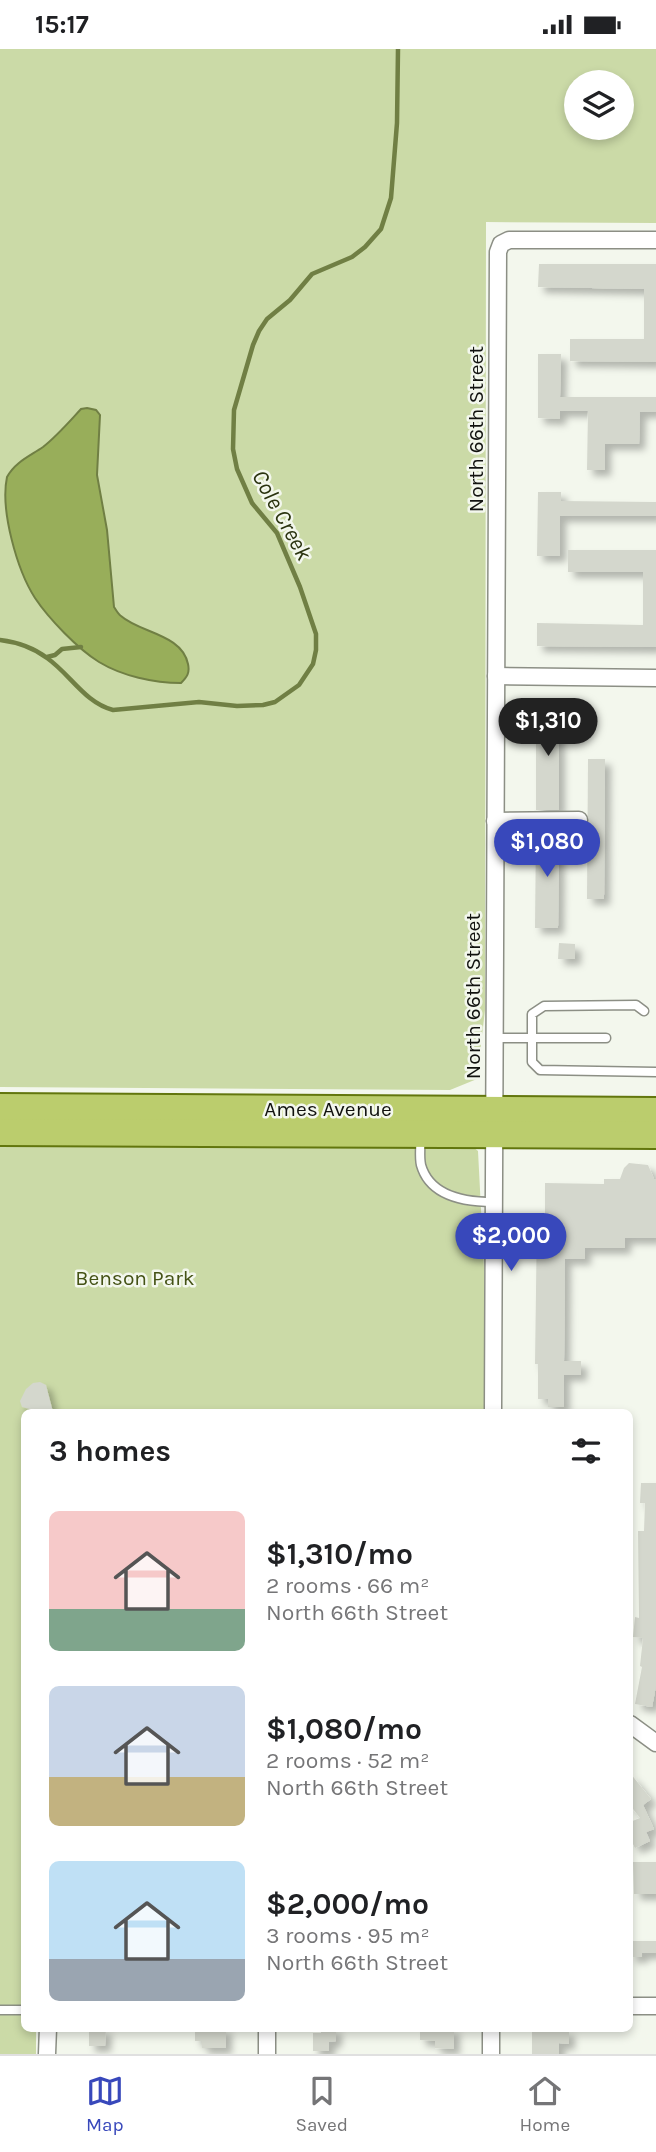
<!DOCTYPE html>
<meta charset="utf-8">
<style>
body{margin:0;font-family:Karla,sans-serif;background:#f6f6f6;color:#202124;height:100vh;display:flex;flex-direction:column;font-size:26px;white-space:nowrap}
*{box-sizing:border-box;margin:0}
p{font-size:23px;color:#757577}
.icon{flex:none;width:38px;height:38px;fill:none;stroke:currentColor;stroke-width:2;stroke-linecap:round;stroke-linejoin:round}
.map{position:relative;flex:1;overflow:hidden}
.side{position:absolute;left:21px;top:1360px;width:612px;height:623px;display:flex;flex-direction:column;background:#fff;border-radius:10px;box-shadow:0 4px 10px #0003}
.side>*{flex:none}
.tools{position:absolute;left:564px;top:21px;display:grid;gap:14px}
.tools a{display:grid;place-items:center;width:70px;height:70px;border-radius:50%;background:#fff;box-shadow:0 4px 10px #0003;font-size:35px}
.price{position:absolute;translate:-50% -60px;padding:0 16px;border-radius:24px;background:#3848bb;color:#fff;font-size:23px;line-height:46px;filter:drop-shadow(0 2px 4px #0008)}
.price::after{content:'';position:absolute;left:50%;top:42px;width:21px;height:16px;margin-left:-10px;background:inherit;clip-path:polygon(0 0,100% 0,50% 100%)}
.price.current{background:#222;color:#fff}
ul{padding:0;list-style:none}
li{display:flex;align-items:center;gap:21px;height:175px;padding:0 28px}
li span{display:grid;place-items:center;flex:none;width:196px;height:140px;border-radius:10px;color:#555}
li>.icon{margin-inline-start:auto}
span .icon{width:84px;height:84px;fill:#fffc;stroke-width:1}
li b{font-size:30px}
h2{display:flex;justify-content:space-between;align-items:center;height:84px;padding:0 28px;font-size:30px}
.status{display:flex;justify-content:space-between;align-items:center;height:49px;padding:0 35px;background:#fff;direction:ltr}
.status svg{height:19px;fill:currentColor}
.tab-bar{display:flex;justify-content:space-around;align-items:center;height:98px;border-top:2px solid #e0e0e0;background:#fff;font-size:19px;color:#757577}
.tab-bar a{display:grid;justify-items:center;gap:4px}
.tab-bar .current{color:#3848bb}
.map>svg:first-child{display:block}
</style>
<div class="status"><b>15:17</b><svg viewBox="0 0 49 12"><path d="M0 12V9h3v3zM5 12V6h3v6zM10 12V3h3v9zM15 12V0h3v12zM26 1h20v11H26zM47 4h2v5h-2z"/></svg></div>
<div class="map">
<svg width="656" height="2005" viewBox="0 0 656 2005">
<defs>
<filter id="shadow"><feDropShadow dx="6" dy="6" stdDeviation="3.5" flood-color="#0004"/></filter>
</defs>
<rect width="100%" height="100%" fill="#f3f7ed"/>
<g fill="#cbdaa7" fill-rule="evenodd">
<path d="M 0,0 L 656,0 L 656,174 L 486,173 L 485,961 L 477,1030 L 450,1041 L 0,1038 ZM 576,33 L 621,33 L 621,79 L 576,79 Z"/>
<polygon points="0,1094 473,1098 478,1102 484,1219 484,1363 24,1363 24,1979 36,1979 36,2005 0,2005"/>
</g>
<path fill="#98ae5a" stroke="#707f44" stroke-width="2" d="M 87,359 L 96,361 L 100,366 L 97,426 L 107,481 L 114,558 C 116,561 118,565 121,567 C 140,584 182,585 188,615 C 190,624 187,628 181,634 C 154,634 122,627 99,613 C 78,600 49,570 35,549 C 17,521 0,461 7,428 C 15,413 30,407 43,398 C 57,387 69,373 81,360 Z"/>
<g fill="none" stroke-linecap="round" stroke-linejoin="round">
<g stroke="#707f44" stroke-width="4.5">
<path d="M 0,591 C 16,593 34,599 47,609 C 70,625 85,654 113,661 L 199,653 L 237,657 L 263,656 L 275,653 L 299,636 L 313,615 L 316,601 L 316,585 L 300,538 L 277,484 L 252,454 L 237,420 L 233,400 L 234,361 L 253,296 L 259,282 L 267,270 L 290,251 L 312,225 L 352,208 L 365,198 L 381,180 L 391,149 L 397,74 L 398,0"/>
<polyline points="47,608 55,606 62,600 81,598"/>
</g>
</g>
<g fill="#d4d7cd" filter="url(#shadow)">
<polygon points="539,215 656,215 656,313 570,312 570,290 644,290 644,240 538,238"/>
<polygon points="538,305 561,305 560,348 656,348 656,363 640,363 639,395 605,395 605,421 587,421 588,362 560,362 560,370 538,369"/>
<polygon points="538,443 561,443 561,452 656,453 656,467 560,467 560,507 537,507"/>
<polygon points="568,501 656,501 656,598 537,597 537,574 643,576 643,523 568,523"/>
<rect x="536" y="657" width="23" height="104"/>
<polygon points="588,710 605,710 604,850 587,850"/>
<polygon points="536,782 559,782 558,879 535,879"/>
<polygon points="559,894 575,895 575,910 558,910"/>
<polygon points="629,1114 648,1116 654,1130 656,1130 656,1189 625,1189 625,1199 585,1199 585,1210 565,1210 564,1312 581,1312 581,1326 564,1326 564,1358 548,1358 548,1350 538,1350 538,1315 535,1315 537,1167 545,1167 545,1134 604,1135 604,1130 620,1130 624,1119"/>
<polygon points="40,1333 46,1336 53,1363 41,1363 22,1358 20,1352 26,1340 33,1334"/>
<polygon points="641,1434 656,1434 656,1637 652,1658 635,1655 642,1618 640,1617 643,1589 633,1588 635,1568 639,1569 638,1482 644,1482 645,1454 640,1454"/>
<polygon points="630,1724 651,1750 643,1756 654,1780 646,1783 650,1792 635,1799 630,1789 630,1773 640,1769 630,1756"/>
<polygon points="633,1813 656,1813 656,1845 634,1845"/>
<polygon points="630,1892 656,1892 656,1904 642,1904 642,1908 630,1908"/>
<polygon points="195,1979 226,1979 226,1999 202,1999 202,1992 195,1992"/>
<polygon points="321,1979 336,1979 336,1992 329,1993 329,2002 313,2002 313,1984 321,1984"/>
<polygon points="420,1979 454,1979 454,2000 435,1999 435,1992 420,1991"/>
<polygon points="89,1980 106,1980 105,1997 89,1997"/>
<polygon points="532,1981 569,1981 569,1995 559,1994 559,2005 532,2005"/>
</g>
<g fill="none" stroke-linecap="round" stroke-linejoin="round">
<g stroke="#8c8f85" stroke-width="11">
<g id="lane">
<polyline points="644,962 636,956 544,957 532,965 532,1013 540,1021 656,1023"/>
<polyline points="494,989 606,989"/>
<path d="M 420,1088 C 421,1097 419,1107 421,1116 C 430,1148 465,1153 493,1153"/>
<polyline points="0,1961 24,1961"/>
</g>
</g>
<g stroke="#8c8f85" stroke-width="19">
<g id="street">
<polyline points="496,627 656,629"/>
<polyline points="495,772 579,771"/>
<polyline points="493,1363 498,203 501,195 509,191 656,191"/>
<polyline points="630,1675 656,1694"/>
<polyline points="630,1957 656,1957"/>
<polyline points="47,2005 48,1979"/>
<polyline points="267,2005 267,1979"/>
<polyline points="491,2005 491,1979"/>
</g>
</g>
<g stroke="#62760d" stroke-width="30">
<g id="primary">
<polyline points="0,1058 656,1062"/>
<polyline points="0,1083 656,1086"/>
</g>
</g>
<use href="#lane" stroke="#fff" stroke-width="8"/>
<use href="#street" stroke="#fff" stroke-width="16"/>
<use href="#primary" stroke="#bbcd6d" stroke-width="26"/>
</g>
<g text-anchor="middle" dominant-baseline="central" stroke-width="5" stroke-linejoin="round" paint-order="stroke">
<g font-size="21" fill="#11120f" stroke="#f3f7ed">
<text transform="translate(476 380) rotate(-90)">North 66th Street</text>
<text transform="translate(473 947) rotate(-90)">North 66th Street</text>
<text x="328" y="1060">Ames Avenue</text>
</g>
<g font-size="21" fill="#445215" stroke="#f3f7ed">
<text x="135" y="1229">Benson Park</text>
</g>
<g font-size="23" font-style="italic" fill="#2a330f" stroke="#f3f7ed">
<text transform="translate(282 466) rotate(61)">Cole Creek</text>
</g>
</g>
</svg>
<div class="tools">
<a><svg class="icon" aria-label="layers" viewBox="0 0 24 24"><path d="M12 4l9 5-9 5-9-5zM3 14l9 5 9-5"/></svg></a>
</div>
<b class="price current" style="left:548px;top:709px">$1,310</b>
<b class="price" style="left:547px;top:830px">$1,080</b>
<b class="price" style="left:511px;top:1224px">$2,000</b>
<section class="side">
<h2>3 homes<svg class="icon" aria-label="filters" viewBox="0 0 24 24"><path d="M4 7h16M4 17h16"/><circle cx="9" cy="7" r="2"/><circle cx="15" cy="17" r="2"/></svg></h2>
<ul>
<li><span style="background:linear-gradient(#f6c9c9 70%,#7fa58c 0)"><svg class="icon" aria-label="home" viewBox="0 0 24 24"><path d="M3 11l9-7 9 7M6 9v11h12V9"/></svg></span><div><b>$1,310/mo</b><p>2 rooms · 66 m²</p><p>North 66th Street</p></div></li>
<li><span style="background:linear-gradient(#c9d6e8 65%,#c2b280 0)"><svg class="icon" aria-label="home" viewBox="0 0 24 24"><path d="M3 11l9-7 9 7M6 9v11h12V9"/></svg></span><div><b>$1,080/mo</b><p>2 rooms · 52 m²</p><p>North 66th Street</p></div></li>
<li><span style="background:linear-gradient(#bfe0f5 70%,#9aa5b1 0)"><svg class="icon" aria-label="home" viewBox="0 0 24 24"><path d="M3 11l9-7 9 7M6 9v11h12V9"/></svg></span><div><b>$2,000/mo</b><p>3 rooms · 95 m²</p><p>North 66th Street</p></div></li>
</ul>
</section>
</div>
<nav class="tab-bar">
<a class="current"><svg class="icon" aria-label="map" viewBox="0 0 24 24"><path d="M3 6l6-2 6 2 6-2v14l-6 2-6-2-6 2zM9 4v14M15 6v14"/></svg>Map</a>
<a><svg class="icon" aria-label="saved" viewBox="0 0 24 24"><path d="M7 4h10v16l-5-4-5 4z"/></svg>Saved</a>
<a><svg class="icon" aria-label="home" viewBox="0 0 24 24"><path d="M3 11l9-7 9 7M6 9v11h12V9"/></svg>Home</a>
</nav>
